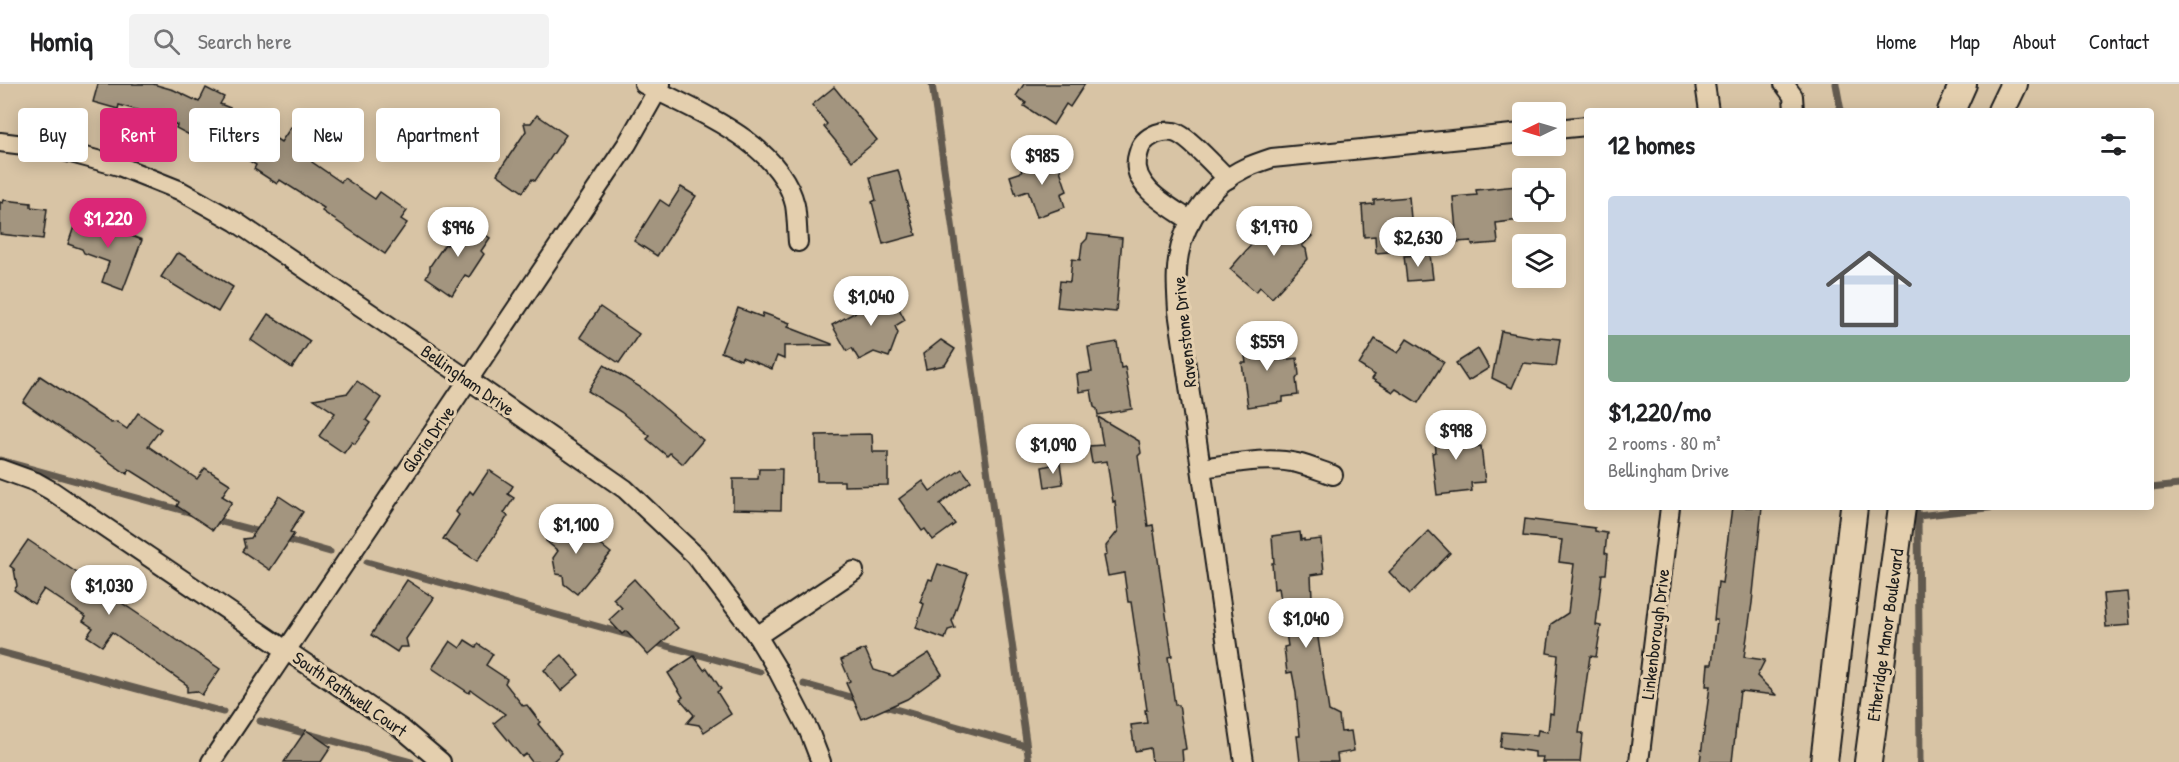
<!DOCTYPE html>
<meta charset="utf-8">
<style>
body{margin:0;font-family:"Patrick Hand",sans-serif;background:#f2f2f2;color:#202124;height:100vh;display:flex;flex-direction:column;font-size:22px;white-space:nowrap}
*{box-sizing:border-box;margin:0}
p{font-size:20px;color:#757577}
.icon{flex:none;width:33px;height:33px;fill:none;stroke:currentColor;stroke-width:2;stroke-linecap:round;stroke-linejoin:round}
.map{position:relative;flex:1;overflow:hidden}
.panel{position:absolute;left:1584px;top:24px;width:570px;height:402px;display:flex;flex-direction:column;background:#fff;border-radius:6px;box-shadow:0 3px 15px #0003}
.panel>*{flex:none}
.guide{position:absolute;left:18px;top:24px;width:570px;height:54px;display:flex;gap:12px}
.needle{width:39px;rotate:265deg}
.controls{position:absolute;left:1512px;top:18px;display:grid;gap:12px}
.controls a{display:grid;place-items:center;width:54px;height:54px;border-radius:6px;background:#fff;box-shadow:0 3px 15px #0003;font-size:30px}
.price{position:absolute;translate:-50% -51px;padding:0 14px;border-radius:21px;background:#fff;color:#222;font-size:20px;line-height:39px;filter:drop-shadow(0 2px 3px #0008)}
.price::after{content:'';position:absolute;left:50%;top:36px;width:18px;height:14px;margin-left:-9px;background:inherit;clip-path:polygon(0 0,100% 0,50% 100%)}
.price.current{background:#db2777;color:#fff}
ul{padding:0;list-style:none}
li{display:grid;align-content:center;gap:12px;height:318px;padding:0 24px}
li span{display:grid;place-items:center;height:186px;border-radius:6px;color:#555}
li>.icon{margin-inline-start:auto}
span .icon{width:108px;height:108px;fill:#fffc;stroke-width:1}
li b{font-size:26px}
h2{display:flex;justify-content:space-between;align-items:center;height:72px;padding:0 24px;font-size:26px}
.chip{padding:0 21px;border-radius:6px;background:#fff;box-shadow:0 3px 15px #0003;font-size:21px;line-height:54px}
.chip.current{background:#db2777;color:#fff}
header{display:flex;align-items:center;gap:36px;box-sizing:border-box;height:84px;padding:0 30px;background:#fff;border-bottom:2px solid #e0e0e0}
header strong{font-size:28px}
nav{display:flex;gap:33px;margin-inline-start:auto;font-size:21px}
.search{width:420px;height:54px;background:#f2f2f2;display:flex;align-items:center;gap:15px;box-sizing:border-box;padding:0 21px;border-radius:6px;color:#757577;font-size:22px}
.map>svg:first-child{display:block}
</style>
<header>
<strong>Homiq</strong>
<div class="search"><svg class="icon" aria-label="search" viewBox="0 0 24 24"><circle cx="10" cy="10" r="6"/><path d="M15 15l6 6"/></svg>Search here</div>
<nav><a>Home</a><a>Map</a><a>About</a><a>Contact</a></nav>
</header>
<div class="map">
<svg width="2179" height="678" viewBox="0 0 2179 678">
<rect width="100%" height="100%" fill="#d8c4a5"/>
<filter id="ink" filterUnits="userSpaceOnUse"><feTurbulence type="fractalNoise" baseFrequency=".0167" numOctaves="2"/><feDisplacementMap in="SourceGraphic" scale="12" xChannelSelector="R" yChannelSelector="G"/><feConvolveMatrix kernelMatrix="1 2 1 2 8 2 1 2 1" color-interpolation-filters="sRGB"/></filter>
<g filter="url(#ink)">
<g fill="none" stroke-linecap="round" stroke-linejoin="round">
<g stroke="#625a4f" stroke-width="7">
<polyline points="932,0 1029,678"/>
<polyline points="1836,0 1841,27"/>
<polyline points="0,376 192,429"/>
<polyline points="2151,404 2179,401"/>
<polyline points="1916,423 1918,432 1920,678"/>
<polyline points="1918,432 1996,423"/>
<polyline points="211,435 264,449"/>
<polyline points="281,454 330,468"/>
<polyline points="367,478 636,553"/>
<polyline points="653,558 760,588"/>
<polyline points="0,568 223,628"/>
<polyline points="804,600 861,616"/>
<polyline points="881,621 1026,662"/>
<polyline points="260,637 411,678"/>
</g>
</g>
<g fill="#a3957f" stroke="#1c1c1c" stroke-width="1.5">
<polygon points="98,0 153,0 174,6 199,18 206,4 224,13 220,20 230,24 213,57 202,51 199,56 176,44 177,41 159,32 119,21 118,25 93,18"/>
<polygon points="1024,0 1085,0 1070,23 1066,20 1053,41 1024,22 1026,19 1016,12"/>
<polygon points="834,3 877,56 852,77 824,43 827,40 812,21"/>
<polygon points="537,31 566,51 535,97 532,95 523,108 497,90 526,47 524,39 531,39"/>
<polygon points="291,43 307,54 303,58 312,78 341,98 344,94 375,115 380,108 407,127 401,135 407,139 385,170 322,127 324,124 280,96 277,100 254,85 256,81 243,73 261,45 281,58"/>
<polygon points="1056,74 1067,107 1061,110 1065,123 1037,133 1028,107 1016,111 1010,92 1022,88 1021,86"/>
<polygon points="898,86 916,151 883,160 872,118 876,116 870,93"/>
<polygon points="1517,102 1520,136 1496,139 1498,159 1472,161 1471,157 1457,158 1453,113 1477,111 1476,106"/>
<polygon points="681,103 696,112 657,172 634,157 660,116 669,122"/>
<polygon points="1409,113 1414,166 1376,169 1375,152 1364,153 1362,121 1374,120 1374,116"/>
<polygon points="4,116 31,119 31,123 47,125 43,155 0,150 0,118 3,119"/>
<polygon points="1286,128 1312,152 1302,162 1306,165 1308,175 1272,214 1260,203 1256,208 1230,185 1265,145 1269,148"/>
<polygon points="77,134 104,142 105,139 130,147 129,151 142,156 123,206 102,198 109,178 84,169 82,165 68,160"/>
<polygon points="464,136 490,154 481,167 484,170 469,193 465,191 452,211 426,193 430,186 430,182 445,160 447,161"/>
<polygon points="1088,150 1122,154 1116,228 1057,223 1060,197 1070,198 1072,175 1080,176 1082,160 1087,155"/>
<polygon points="179,169 233,203 218,228 161,193 176,170"/>
<polygon points="1430,170 1433,195 1407,197 1404,172"/>
<polygon points="889,206 905,236 895,242 898,249 889,273 874,268 859,276 852,264 847,267 832,241 856,228 854,225"/>
<polygon points="600,223 639,250 619,279 580,253"/>
<polygon points="738,224 762,233 763,229 790,239 788,243 832,260 832,261 784,262 784,275 777,272 772,285 742,273 741,276 721,268"/>
<polygon points="268,230 310,257 292,284 251,256"/>
<polygon points="1501,247 1539,254 1539,253 1560,255 1556,282 1523,279 1512,304 1492,294"/>
<polygon points="1274,248 1277,275 1281,274 1281,276 1297,274 1299,291 1296,295 1298,311 1283,313 1283,318 1248,323 1242,279 1246,279 1242,252"/>
<polygon points="1375,255 1398,269 1407,255 1444,278 1418,319 1396,305 1393,308 1372,295 1375,291 1359,281"/>
<polygon points="941,256 955,265 945,281 926,285 923,270"/>
<polygon points="1117,258 1121,284 1125,283 1132,325 1098,331 1097,325 1094,323 1091,306 1079,308 1077,290 1092,288 1088,263"/>
<polygon points="1478,265 1489,284 1468,297 1456,279"/>
<polygon points="604,281 640,303 703,356 683,380 670,369 667,372 647,355 650,352 621,328 588,307"/>
<polygon points="40,292 111,339 117,338 127,345 138,329 161,345 148,362 197,395 205,384 230,400 222,412 232,418 213,446 177,422 179,418 148,397 129,385 127,390 23,318"/>
<polygon points="357,297 381,314 366,336 370,339 355,360 352,358 344,369 319,352 335,329 314,315 348,309"/>
<polygon points="1098,333 1139,357 1141,369 1138,372 1148,442 1153,441 1172,572 1168,573 1175,621 1179,621 1186,665 1182,666 1183,678 1152,678 1150,664 1135,667 1131,641 1147,639 1145,626 1147,626 1131,518 1128,518 1124,489 1108,492 1104,472 1107,471 1106,462 1118,447 1115,417 1113,418 1107,377 1092,379 1089,362 1103,361"/>
<polygon points="1465,341 1467,364 1481,362 1485,398 1471,399 1472,407 1437,411 1432,369 1436,368 1434,344"/>
<polygon points="872,350 873,368 888,368 888,401 844,402 844,397 817,397 816,351"/>
<polygon points="1060,379 1063,400 1045,403 1042,383"/>
<polygon points="759,385 782,385 781,426 733,425 733,395 758,395"/>
<polygon points="962,385 971,397 940,420 955,440 933,456 925,445 922,447 899,415 923,397 930,407"/>
<polygon points="489,386 513,402 508,410 514,414 504,429 508,432 477,477 443,455 459,431 456,428 470,407 473,410"/>
<polygon points="279,412 303,428 290,448 294,450 270,486 242,467 245,463 243,455 251,454"/>
<polygon points="1732,423 1762,423 1752,519 1744,573 1765,576 1757,592 1776,611 1740,607 1732,678 1700,678 1710,602 1706,602 1708,580 1712,580 1717,536 1714,536 1718,498 1722,499"/>
<polygon points="566,433 611,469 577,510 564,500 563,491 556,490 553,474 558,467 546,457"/>
<polygon points="1525,435 1595,444 1595,447 1607,449 1605,469 1608,470 1606,490 1602,490 1596,541 1601,542 1596,573 1590,572 1579,649 1583,649 1580,678 1542,678 1543,673 1535,673 1535,668 1500,663 1502,648 1537,651 1538,646 1548,648 1550,629 1553,630 1558,571 1547,569 1551,540 1568,529 1574,480 1559,478 1562,456 1523,452"/>
<polygon points="1429,447 1450,469 1410,510 1389,488"/>
<polygon points="1300,448 1301,456 1304,455 1304,457 1321,455 1324,489 1311,491 1312,514 1329,627 1339,632 1341,648 1351,647 1354,667 1337,670 1338,678 1300,678 1297,652 1300,652 1296,609 1292,588 1287,589 1284,563 1288,562 1279,504 1274,505 1272,479 1274,479 1272,452"/>
<polygon points="28,456 220,585 202,611 196,607 187,608 187,601 112,548 102,562 87,552 93,544 83,537 86,533 44,505 34,520 14,506 17,502 14,485 10,482"/>
<polygon points="938,480 968,490 952,537 955,544 948,546 945,555 916,544 924,520 920,518 929,495 932,496"/>
<polygon points="634,495 678,544 648,571 626,547 622,550 609,536 622,524 613,515"/>
<polygon points="407,496 434,514 406,555 408,563 400,563 397,568 371,551"/>
<polygon points="2127,508 2130,541 2106,543 2103,510"/>
<polygon points="465,556 476,563 478,560 493,570 486,581 507,595 505,599 523,622 527,621 540,638 538,640 562,669 552,678 532,678 526,670 522,673 494,639 505,630 471,606 469,609 432,584 450,557 460,564"/>
<polygon points="865,565 874,586 893,592 929,569 942,590 907,615 862,635 846,599 850,597 841,576"/>
<polygon points="562,571 579,591 561,607 544,586"/>
<polygon points="694,572 704,586 707,584 721,605 717,608 731,630 704,648 699,641 687,639 694,631 680,615 683,613 668,589"/>
<polygon points="306,646 331,663 321,678 284,678"/>
</g>
<g fill="none" stroke-linecap="round" stroke-linejoin="round">
<g stroke="#1c1c1c" stroke-width="22">
<g id="minor">
<path d="M 644,0 C 695,27 780,58 795,121 C 797,133 797,146 798,158"/>
<polyline points="1705,0 1709,27"/>
<polyline points="1784,0 1793,12 1794,27"/>
<polyline points="1556,45 1587,42"/>
<polyline points="0,58 56,65 119,82 179,106 236,138 469,296 625,405 696,472 757,552 777,585 809,647 821,678"/>
<path d="M 1191,137 C 1171,123 1132,104 1137,75 C 1139,68 1139,63 1144,58 C 1151,51 1162,46 1173,48 C 1187,50 1217,85 1228,95"/>
<path d="M 1202,384 C 1232,380 1267,372 1297,379 C 1309,382 1321,387 1333,391"/>
<polyline points="0,385 36,398 52,407 402,645 441,678"/>
<polyline points="757,552 854,487"/>
<polyline points="211,678 627,60 661,0"/>
<path d="M 1244,678 L 1178,227 C 1177,208 1175,189 1179,170 C 1185,135 1213,99 1245,84 C 1254,80 1263,77 1272,74 L 1522,49"/>
<polyline points="1639,678 1670,423"/>
</g>
</g>
<g stroke="#1c1c1c" stroke-width="30">
<g id="secondary">
<polyline points="1951,27 1963,0"/>
<polyline points="2001,27 2014,0"/>
<polyline points="1824,678 1854,423"/>
<polyline points="1868,678 1902,423"/>
</g>
</g>
<use href="#minor" stroke="#e4cfae" stroke-width="18"/>
<use href="#secondary" stroke="#e4cfae" stroke-width="26"/>
</g>
</g>
<g text-anchor="middle" dominant-baseline="central" stroke-width="6" stroke-linejoin="round" paint-order="stroke">
<g font-size="18" fill="#1c1c1c" stroke="#e4cfae">
<text transform="translate(1184 248) rotate(-96)">Ravenstone Drive</text>
<text transform="translate(468 296) rotate(35)">Bellingham Drive</text>
<text transform="translate(428 355) rotate(-55)">Gloria Drive</text>
<text transform="translate(1655 550) rotate(-83)">Linkenborough Drive</text>
<text transform="translate(1885 551) rotate(-82)">Etheridge Manor Boulevard</text>
<text transform="translate(350 610) rotate(35)">South Rathwell Court</text>
</g>
</g>
</svg>
<div class="controls">
<a><svg class="needle" viewBox="-14 -14 28 28"><path d="M0-13l5 13h-10z" fill="#e53935"/><path d="M0 13l5-13h-10z" fill="#757577"/></svg></a>
<a><svg class="icon" aria-label="locate" viewBox="0 0 24 24"><circle cx="12" cy="12" r="6"/><path d="M12 2v4M12 18v4M2 12h4M18 12h4"/></svg></a>
<a><svg class="icon" aria-label="layers" viewBox="0 0 24 24"><path d="M12 4l9 5-9 5-9-5zM3 14l9 5 9-5"/></svg></a>
</div>
<b class="price" style="left:1042px;top:102px">$985</b>
<b class="price current" style="left:108px;top:165px">$1,220</b>
<b class="price" style="left:1274px;top:173px">$1,970</b>
<b class="price" style="left:458px;top:174px">$996</b>
<b class="price" style="left:1418px;top:184px">$2,630</b>
<b class="price" style="left:871px;top:243px">$1,040</b>
<b class="price" style="left:1267px;top:288px">$559</b>
<b class="price" style="left:1456px;top:377px">$998</b>
<b class="price" style="left:1053px;top:391px">$1,090</b>
<b class="price" style="left:576px;top:471px">$1,100</b>
<b class="price" style="left:109px;top:532px">$1,030</b>
<b class="price" style="left:1306px;top:565px">$1,040</b>
<div class="guide">
<a class="chip">Buy</a>
<a class="chip current">Rent</a>
<a class="chip">Filters</a>
<a class="chip">New</a>
<a class="chip">Apartment</a>
</div>
<section class="panel">
<h2>12 homes<svg class="icon" aria-label="filters" viewBox="0 0 24 24"><path d="M4 7h16M4 17h16"/><circle cx="9" cy="7" r="2"/><circle cx="15" cy="17" r="2"/></svg></h2>
<ul>
<li><span style="background:linear-gradient(#c9d6e8 75%,#7fa58c 0)"><svg class="icon" aria-label="home" viewBox="0 0 24 24"><path d="M3 11l9-7 9 7M6 9v11h12V9"/></svg></span><div><b>$1,220/mo</b><p>2 rooms · 80 m²</p><p>Bellingham Drive</p></div></li>
</ul>
</section>
</div>
